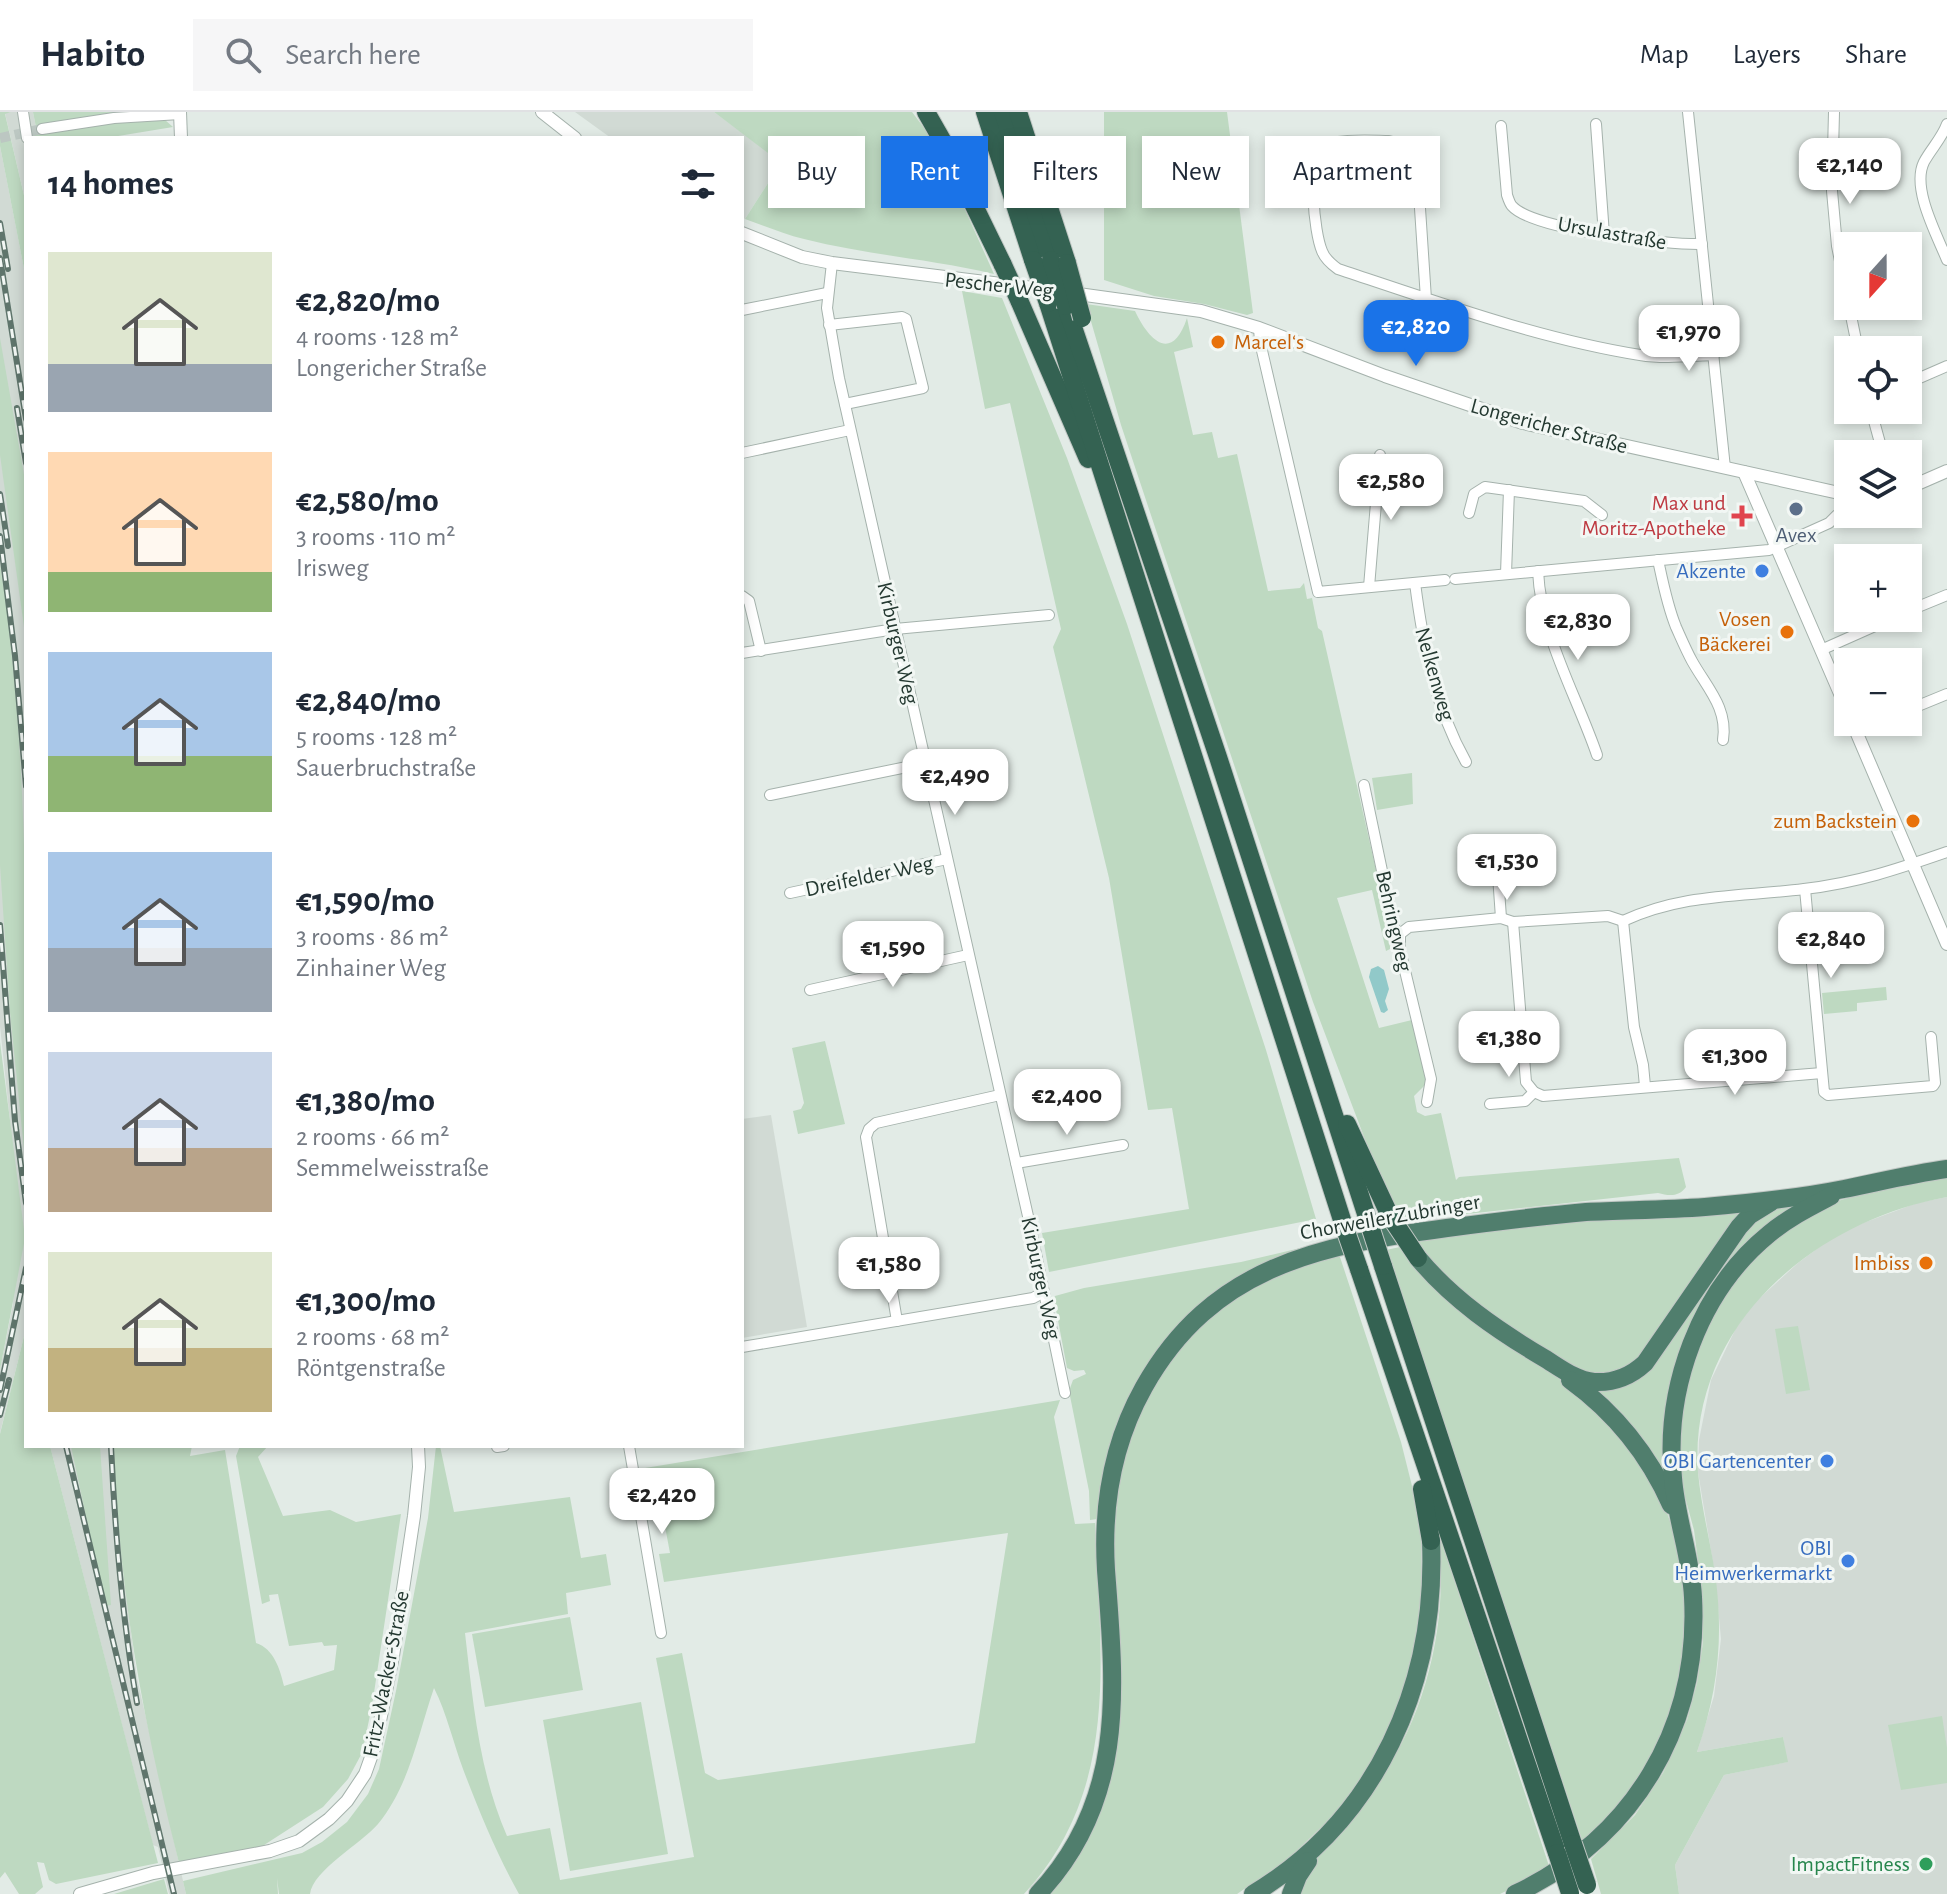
<!DOCTYPE html>
<meta charset="utf-8">
<style>
body{margin:0;font-family:"Alegreya Sans",sans-serif;background:#f6f6f7;color:#1f2937;height:100vh;display:flex;flex-direction:column;font-size:30px;white-space:nowrap}
*{box-sizing:border-box;margin:0}
p{font-size:26px;color:#747a83}
.icon{flex:none;width:44px;height:44px;fill:none;stroke:currentColor;stroke-width:2;stroke-linecap:round;stroke-linejoin:round}
.map{position:relative;flex:1;overflow:hidden}
.drawer{position:absolute;left:24px;top:24px;width:720px;height:1312px;display:flex;flex-direction:column;background:#fff;border-radius:0px;box-shadow:0 4px 12px #0003}
.drawer>*{flex:none}
.top-card{position:absolute;left:768px;top:24px;width:760px;height:72px;display:flex;gap:16px}
.needle{width:52px;rotate:201deg}
.fabs{position:absolute;left:1834px;top:120px;display:grid;gap:16px}
.fabs a{display:grid;place-items:center;width:88px;height:88px;border-radius:0px;background:#fff;box-shadow:0 4px 12px #0003;font-size:40px}
.price{position:absolute;translate:-50% -68px;padding:0 18px;border-radius:16px;background:#fff;color:#222;font-size:26px;line-height:52px;filter:drop-shadow(0 2px 4px #0008)}
.price::after{content:'';position:absolute;left:50%;top:48px;width:24px;height:18px;margin-left:-12px;background:inherit;clip-path:polygon(0 0,100% 0,50% 100%)}
.price.selected{background:#1a73e8;color:#fff}
ul{padding:0;list-style:none}
li{display:flex;align-items:center;gap:24px;height:200px;padding:0 24px}
li span{display:grid;place-items:center;flex:none;width:224px;height:160px;border-radius:0px;color:#555}
li>.icon{margin-inline-start:auto}
span .icon{width:96px;height:96px;fill:#fffc;stroke-width:1}
li b{font-size:34px}
h2{display:flex;justify-content:space-between;align-items:center;height:96px;padding:0 24px;font-size:34px}
.chip{padding:0 28px;border-radius:0px;background:#fff;box-shadow:0 4px 12px #0003;font-size:28px;line-height:72px}
.chip.selected{background:#1a73e8;color:#fff}
header{display:flex;align-items:center;gap:48px;box-sizing:border-box;height:112px;padding:0 40px;background:#fff;border-bottom:2px solid #e0e1e3}
header strong{font-size:38px}
nav{display:flex;gap:44px;margin-inline-start:auto;font-size:28px}
.search{width:560px;height:72px;background:#f6f6f7;display:flex;align-items:center;gap:20px;box-sizing:border-box;padding:0 28px;border-radius:0px;color:#747a83;font-size:30px}
.map>svg:first-child{display:block}
</style>
<header>
<strong>Habito</strong>
<div class="search"><svg class="icon" aria-label="search" viewBox="0 0 24 24"><circle cx="10" cy="10" r="6"/><path d="M15 15l6 6"/></svg>Search here</div>
<nav><a>Map</a><a>Layers</a><a>Share</a></nav>
</header>
<div class="map">
<svg width="1947" height="1782" viewBox="0 0 1947 1782">
<rect width="100%" height="100%" fill="#e2ebe6"/>
<g fill="#d1dad4">
<polygon points="11,0 33,0 36,15 34,26 26,26 26,92 5,1"/>
<polygon points="575,0 714,0 776,46 770,68 745,107 742,105 742,26 611,26"/>
<polygon points="0,34 26,167 26,1216 0,1321 0,1258 13,1192 10,1009 0,914"/>
<polygon points="771,1003 807,1215 742,1226 742,1007"/>
<polygon points="1947,1085 1947,1782 1679,1782 1675,1753 1724,1663 1787,1650 1783,1625 1697,1640 1714,1584 1721,1527 1715,1463 1698,1360 1699,1328 1711,1268 1736,1216 1753,1192 1798,1151 1826,1130 1855,1114 1917,1091"/>
<polygon points="50,1334 114,1334 119,1429 137,1566 186,1782 169,1782 158,1735 153,1733"/>
</g>
<g fill="#bed9c1">
<polygon points="0,0 11,0 5,2 26,92 26,167 0,34"/>
<polygon points="33,0 128,0 36,15"/>
<path d="M 714,0 L 912,0 L 934,29 L 994,162 C 931,147 867,143 804,127 C 784,122 765,114 745,107 L 770,68 L 776,47 Z"/>
<polygon points="1104,0 1227,0 1253,201 1247,203 1204,192 1154,184 1104,168"/>
<polygon points="165,8 173,15 106,26 34,26 33,22 114,9"/>
<polygon points="962,179 1002,186 1067,346 1127,512 1266,938 1316,1107 1049,1160 1042,1121 1189,1097 1172,996 1148,998 1109,766 1053,535 1061,517 1010,291 985,297"/>
<path d="M 1086,192 L 1135,199 C 1149,229 1172,251 1187,206 L 1193,235 L 1174,240 L 1193,323 L 1212,320 L 1218,346 L 1237,342 L 1268,479 L 1300,476 L 1304,471 L 1307,487 L 1312,486 L 1318,516 L 1322,519 L 1390,820 L 1396,823 L 1394,835 L 1386,839 L 1372,778 L 1337,786 L 1379,916 L 1412,908 L 1426,967 L 1424,974 L 1414,984 L 1417,1000 L 1425,1004 L 1441,1001 L 1456,1068 L 1459,1065 L 1679,1046 L 1686,1075 C 1679,1085 1669,1084 1658,1081 L 1403,1109 L 1369,1038 L 1313,890 L 1121,313 Z"/>
<polygon points="0,226 26,374 26,529 0,343"/>
<path d="M 0,452 C 31,652 26,855 26,1057 L 10,900 L 0,753 Z"/>
<polygon points="1412,661 1413,692 1377,698 1372,666"/>
<polygon points="1886,875 1887,888 1857,891 1857,899 1824,902 1822,881"/>
<polygon points="825,929 845,1012 798,1022 793,999 801,997 804,991 792,936"/>
<polygon points="0,930 25,1126 0,1258"/>
<path d="M 1947,1066 L 1947,1085 C 1814,1109 1688,1214 1698,1360 C 1701,1394 1710,1428 1715,1461 C 1724,1524 1718,1580 1697,1640 L 1783,1625 L 1788,1650 L 1724,1663 L 1675,1753 L 1679,1782 L 1601,1782 L 1591,1747 L 1635,1703 L 1663,1661 L 1687,1608 L 1697,1571 L 1703,1530 L 1703,1488 L 1694,1418 L 1679,1363 L 1678,1304 L 1705,1211 L 1761,1135 L 1831,1091 L 1892,1073 Z"/>
<polygon points="1774,1094 1804,1094 1701,1202 1669,1373 1592,1274 1624,1270 1742,1118"/>
<polygon points="1750,1097 1647,1243 1613,1265 1573,1258 1472,1189 1434,1153 1416,1126 1527,1111"/>
<polygon points="1334,1128 1284,1144 1154,1247 1099,1420 1097,1407 1090,1408 1089,1379 1069,1279 1073,1268 1086,1262 1084,1258 1074,1259 1067,1256 1054,1187 1055,1184 1084,1176 1241,1150"/>
<polygon points="1400,1135 1425,1165 1580,1282 1632,1337 1666,1398 1673,1418 1679,1439 1688,1509 1675,1593 1638,1671 1602,1714 1582,1728 1386,1138"/>
<polygon points="1338,1139 1401,1330 1414,1382 1421,1424 1422,1486 1410,1562 1391,1613 1362,1666 1331,1706 1288,1747 1237,1782 1044,1782 1098,1696 1111,1422 1122,1341 1156,1266 1196,1216 1242,1179"/>
<polygon points="1798,1214 1810,1278 1786,1282 1775,1217"/>
<polygon points="26,1216 26,1334 50,1334 158,1751 56,1772 49,1768 44,1751 37,1750 43,1775 35,1782 19,1782 5,1760 0,1766 0,1322"/>
<path d="M 1060,1288 L 1054,1305 L 1075,1412 L 1095,1411 C 1100,1543 1122,1676 1024,1782 L 519,1782 C 497,1743 479,1699 463,1657 C 453,1630 447,1602 434,1576 C 418,1622 410,1673 378,1712 C 361,1732 313,1758 310,1782 L 279,1782 L 277,1766 L 278,1782 L 186,1782 L 183,1769 L 302,1741 L 322,1730 L 347,1710 L 368,1682 L 379,1657 L 396,1579 L 428,1406 L 436,1334 L 440,1334 L 454,1400 L 570,1385 L 581,1446 L 606,1442 L 611,1473 L 566,1481 L 568,1502 L 465,1521 C 473,1590 479,1660 507,1724 L 550,1716 L 560,1768 L 694,1745 L 656,1546 L 682,1541 L 705,1661 L 718,1668 L 975,1631 L 1008,1421 L 664,1470 L 659,1442 L 670,1441 L 663,1404 L 652,1405 L 645,1356 Z"/>
<polygon points="71,1334 100,1334 111,1493 105,1494"/>
<path d="M 114,1334 L 192,1334 L 190,1344 L 225,1338 L 256,1531 C 274,1537 280,1557 284,1574 L 334,1558 L 337,1533 L 324,1534 L 322,1530 L 289,1534 L 278,1482 L 269,1483 L 270,1489 L 262,1492 L 236,1344 L 240,1334 L 268,1334 L 258,1345 L 283,1404 L 330,1398 L 356,1410 L 401,1402 L 372,1594 L 362,1641 L 348,1667 L 323,1695 L 261,1735 L 179,1751 C 144,1614 118,1476 114,1334 Z"/>
<path d="M 1439,1428 L 1441,1428 L 1550,1757 L 1500,1782 L 1296,1782 C 1300,1773 1304,1762 1309,1754 C 1328,1725 1356,1702 1376,1674 C 1426,1604 1448,1512 1439,1428 Z"/>
<polygon points="570,1505 583,1578 485,1595 472,1522"/>
<polygon points="641,1590 668,1742 570,1759 543,1608"/>
<polygon points="1942,1604 1947,1636 1947,1671 1901,1678 1888,1613"/>
<polygon points="164,1767 168,1782 114,1782"/>
</g>
<polygon fill="#91c9c9" points="1378,854 1384,858 1389,877 1385,889 1388,898 1384,901 1381,900 1369,865 1371,857"/>
<g fill="none" stroke-linecap="round" stroke-linejoin="round">
<polyline stroke="#bcc7c2" stroke-width="10" stroke-dasharray="10 5" stroke-linecap="butt" points="0,26 42,17"/>
<g stroke="#a5b2ac" stroke-width="12">
<g id="minor">
<polyline points="23,0 27,26"/>
<polyline points="1688,0 1725,356"/>
<polyline points="1834,0 1832,79 1837,134 1848,189"/>
<polyline points="1596,12 1604,123"/>
<path d="M 1947,12 C 1942,26 1931,37 1924,50 C 1911,76 1937,123 1947,148"/>
<path d="M 1501,14 L 1507,83 C 1508,86 1510,92 1512,94 C 1533,118 1668,133 1702,132"/>
<polyline points="42,17 114,6 180,2"/>
<polyline points="832,151 827,196 839,266 1030,1113 1065,1281"/>
<path d="M 1426,187 L 1417,51 C 1411,38 1403,32 1389,29 C 1373,29 1334,26 1323,36 C 1307,51 1314,120 1322,139 C 1325,147 1331,152 1338,157 C 1435,189 1539,227 1640,243 C 1664,247 1689,244 1714,243"/>
<polyline points="1849,194 1858,238"/>
<polyline points="742,198 827,181"/>
<polyline points="829,213 902,205 906,207 923,276 845,292"/>
<polyline points="1259,216 1260,230 1318,480 1445,468"/>
<polyline points="1908,271 1947,254"/>
<polyline points="1871,298 1883,342"/>
<polyline points="742,341 850,318"/>
<polyline points="1469,401 1474,382 1485,375 1584,389 1602,403"/>
<path d="M 1658,448 C 1663,471 1667,493 1676,515 C 1681,526 1686,538 1692,549 C 1707,576 1728,596 1723,628"/>
<path d="M 1538,459 C 1541,524 1576,582 1597,643"/>
<polyline points="1506,462 1509,378"/>
<polyline points="1455,467 1769,438 1829,411 1837,403"/>
<path d="M 1415,471 C 1423,533 1435,595 1466,650"/>
<polyline points="1369,475 1380,343"/>
<polyline points="742,484 749,489 761,539"/>
<polyline points="1908,499 1947,483"/>
<polyline points="1821,538 1893,506"/>
<polyline points="742,541 895,517 1049,503"/>
<polyline points="1908,598 1947,582"/>
<polyline points="1857,620 1880,610"/>
<polyline points="1364,673 1394,816 1400,822 1400,838 1431,967 1427,990"/>
<polyline points="770,683 926,651"/>
<polyline points="1488,748 1498,763 1501,806"/>
<polyline points="1805,777 1824,980 1828,983 1933,974 1935,971 1931,925"/>
<polyline points="790,781 947,747"/>
<path d="M 1623,809 C 1684,781 1740,785 1804,777 C 1857,771 1898,757 1947,740"/>
<polyline points="1623,809 1634,915 1643,953 1645,974"/>
<polyline points="1513,810 1526,970 1534,980 1543,984 1822,961"/>
<polyline points="1400,822 1409,815 1501,806 1513,810 1608,804 1623,809"/>
<polyline points="810,878 968,843"/>
<polyline points="1490,992 1525,989 1534,980"/>
<polyline points="1016,1051 1123,1033"/>
<polyline points="897,1209 866,1025 869,1017 876,1011 1000,983"/>
<polyline points="742,1235 1033,1186 1044,1180"/>
<polyline points="629,1334 661,1521"/>
<polyline points="497,1335 504,1334"/>
</g>
</g>
<g stroke="#a5b2ac" stroke-width="14">
<g id="tertiary">
<polyline points="180,0 181,26"/>
<polyline points="542,0 575,26"/>
<polyline points="742,121 802,145 832,151 1049,178"/>
<polyline points="1071,181 1201,199 1259,216 1385,264 1523,311 1848,383"/>
<polyline points="1744,360 1848,600"/>
<polyline points="1908,376 1947,359"/>
<polyline points="1852,610 1947,832"/>
<polyline points="80,1782 153,1761 270,1739 299,1729 329,1707 347,1689 365,1662 375,1634 393,1544 414,1404 419,1355 418,1334"/>
</g>
</g>
<g stroke="#c2c8c5" stroke-width="20">
<g id="trunk">
<path d="M 1418,1146 C 1453,1188 1497,1218 1544,1246 C 1559,1255 1575,1268 1594,1270 C 1614,1271 1630,1265 1645,1251 L 1739,1115 L 1750,1103 L 1771,1090"/>
<path d="M 1570,1268 C 1614,1300 1649,1343 1671,1393"/>
<path d="M 1038,1782 C 1127,1688 1115,1576 1106,1458 C 1102,1393 1112,1332 1144,1275 C 1212,1154 1320,1133 1447,1116 C 1493,1110 1539,1104 1586,1100 C 1625,1098 1665,1098 1705,1095 C 1751,1091 1799,1086 1844,1077 C 1879,1070 1912,1062 1947,1057"/>
<path d="M 1253,1782 C 1378,1707 1437,1571 1431,1429"/>
<polyline points="1291,1782 1298,1764 1308,1749"/>
<path d="M 1515,1782 C 1633,1726 1700,1616 1693,1485 C 1691,1445 1676,1406 1673,1366 C 1664,1277 1699,1179 1769,1122 C 1788,1106 1810,1095 1831,1084"/>
</g>
</g>
<g stroke="#c2c8c5" stroke-width="20">
<g id="motorway">
<polyline points="926,0 942,28 1003,153"/>
<polyline points="985,0 1033,148"/>
<polyline points="1003,0 1051,148"/>
<polyline points="1018,0 1067,151"/>
<polyline points="1019,188 1088,347"/>
<polyline points="1048,191 1343,1111"/>
<polyline points="1066,194 1218,645 1368,1108"/>
<polyline points="1347,1012 1390,1104"/>
<polyline points="1383,1154 1573,1732"/>
<polyline points="1359,1157 1557,1741"/>
<polyline points="1422,1377 1431,1429"/>
</g>
</g>
<use href="#minor" stroke="#fff" stroke-width="10"/>
<use href="#tertiary" stroke="#fff" stroke-width="12"/>
<use href="#trunk" stroke="#507e6d" stroke-width="18"/>
<use href="#motorway" stroke="#346252" stroke-width="18"/>
<g stroke="#5f756c" stroke-width="6">
<g id="rail">
<polyline points="0,111 8,157"/>
<polyline points="0,146 26,307"/>
<polyline points="17,296 26,351"/>
<polyline points="0,382 8,434"/>
<polyline points="0,424 15,544 26,674"/>
<polyline points="0,813 15,1009 26,1091"/>
<polyline points="0,1278 26,1156"/>
<polyline points="0,1303 9,1268"/>
<polyline points="66,1334 174,1782"/>
<path d="M 111,1334 C 115,1420 122,1506 137,1591"/>
</g>
</g>
<use href="#rail" stroke="#f2f7f4" stroke-width="3" stroke-dasharray="9" stroke-linecap="butt"/>
<g stroke="#c2c8c5" stroke-width="20" stroke-linecap="butt">
<g id="motorway-bridge">
<polyline points="1033,148 1048,191"/>
<polyline points="1051,148 1066,194"/>
<polyline points="1067,151 1082,206"/>
<polyline points="1003,153 1019,188"/>
<polyline points="1390,1104 1418,1146"/>
<polyline points="1368,1108 1383,1154"/>
<polyline points="1343,1111 1359,1157"/>
<polyline points="1573,1732 1587,1773"/>
<polyline points="1557,1741 1570,1781"/>
</g>
</g>
<use href="#motorway-bridge" stroke="#346252" stroke-width="18"/>
</g>
<g fill="#e8710a" stroke="#f2f7f4" stroke-width="3">
<circle cx="1218" cy="230" r="8"/>
<circle cx="1787" cy="520" r="8"/>
<circle cx="1913" cy="709" r="8"/>
<circle cx="1926" cy="1151" r="8"/>
</g>
<circle fill="#5c6f8a" stroke="#f2f7f4" stroke-width="3" cx="1796" cy="397" r="8"/>
<path fill="#e0444e" stroke="#f2f7f4" stroke-width="3" d="M1738 392h8v8h8v8h-8v8h-8v-8h-8v-8h8z"/>
<g fill="#3f7fe0" stroke="#f2f7f4" stroke-width="3">
<circle cx="1762" cy="459" r="8"/>
<circle cx="1827" cy="1349" r="8"/>
<circle cx="1848" cy="1449" r="8"/>
</g>
<circle fill="#2e9e5b" stroke="#f2f7f4" stroke-width="3" cx="1926" cy="1752" r="8"/>
<g text-anchor="middle" dominant-baseline="central" stroke-width="6" stroke-linejoin="round" paint-order="stroke">
<g font-size="22" fill="#243931" stroke="#f2f7f4">
<text transform="translate(1612 121) rotate(10)">Ursulastraße</text>
<text transform="translate(999 173) rotate(6)">Pescher Weg</text>
<text transform="translate(1549 314) rotate(15)">Longericher Straße</text>
<text transform="translate(898 531) rotate(77)">Kirburger Weg</text>
<text transform="translate(1435 562) rotate(74)">Nelkenweg</text>
<text transform="translate(869 764) rotate(-12)">Dreifelder Weg</text>
<text transform="translate(1394 809) rotate(77)">Behringweg</text>
<text transform="translate(1390 1105) rotate(-10)">Chorweiler Zubringer</text>
<text transform="translate(1041 1166) rotate(78)">Kirburger Weg</text>
<text transform="translate(386 1562) rotate(-79)">Fritz-Wacker-Straße</text>
</g>
<g font-size="22" fill="#c56008" stroke="#f2f7f4" text-anchor="end">
<text x="1234" y="230" text-anchor="start">Marcel‘s</text>
<text x="1771" y="507">Vosen<tspan x="1771" dy="25">Bäckerei</tspan></text>
<text x="1897" y="709">zum Backstein</text>
<text x="1910" y="1151">Imbiss</text>
</g>
<g font-size="22" fill="#be3a42" stroke="#f2f7f4" text-anchor="end">
<text x="1726" y="391">Max und<tspan x="1726" dy="25">Moritz-Apotheke</tspan></text>
</g>
<g font-size="22" fill="#4e5e75" stroke="#f2f7f4">
<text x="1796" y="423">Avex</text>
</g>
<g font-size="22" fill="#366cbe" stroke="#f2f7f4" text-anchor="end">
<text x="1746" y="459">Akzente</text>
<text x="1811" y="1349">OBI Gartencenter</text>
<text x="1832" y="1436">OBI<tspan x="1832" dy="25">Heimwerkermarkt</tspan></text>
</g>
<g font-size="22" fill="#27864d" stroke="#f2f7f4" text-anchor="end">
<text x="1910" y="1752">ImpactFitness</text>
</g>
</g>
</svg>
<div class="fabs">
<a><svg class="needle" viewBox="-14 -14 28 28"><path d="M0-13l5 13h-10z" fill="#e53935"/><path d="M0 13l5-13h-10z" fill="#747a83"/></svg></a>
<a><svg class="icon" aria-label="locate" viewBox="0 0 24 24"><circle cx="12" cy="12" r="6"/><path d="M12 2v4M12 18v4M2 12h4M18 12h4"/></svg></a>
<a><svg class="icon" aria-label="layers" viewBox="0 0 24 24"><path d="M12 4l9 5-9 5-9-5zM3 14l9 5 9-5"/></svg></a>
<a>+</a>
<a>−</a>
</div>
<b class="price" style="left:1850px;top:94px">€2,140</b>
<b class="price selected" style="left:1416px;top:256px">€2,820</b>
<b class="price" style="left:1689px;top:261px">€1,970</b>
<b class="price" style="left:1391px;top:410px">€2,580</b>
<b class="price" style="left:1578px;top:550px">€2,830</b>
<b class="price" style="left:955px;top:705px">€2,490</b>
<b class="price" style="left:1507px;top:790px">€1,530</b>
<b class="price" style="left:1831px;top:868px">€2,840</b>
<b class="price" style="left:893px;top:877px">€1,590</b>
<b class="price" style="left:1509px;top:967px">€1,380</b>
<b class="price" style="left:1735px;top:985px">€1,300</b>
<b class="price" style="left:1067px;top:1025px">€2,400</b>
<b class="price" style="left:889px;top:1193px">€1,580</b>
<b class="price" style="left:662px;top:1424px">€2,420</b>
<div class="top-card">
<a class="chip">Buy</a>
<a class="chip selected">Rent</a>
<a class="chip">Filters</a>
<a class="chip">New</a>
<a class="chip">Apartment</a>
</div>
<section class="drawer">
<h2>14 homes<svg class="icon" aria-label="filters" viewBox="0 0 24 24"><path d="M4 7h16M4 17h16"/><circle cx="9" cy="7" r="2"/><circle cx="15" cy="17" r="2"/></svg></h2>
<ul>
<li><span style="background:linear-gradient(#dfe7d0 70%,#9aa5b1 0)"><svg class="icon" aria-label="home" viewBox="0 0 24 24"><path d="M3 11l9-7 9 7M6 9v11h12V9"/></svg></span><div><b>€2,820/mo</b><p>4 rooms · 128 m²</p><p>Longericher Straße</p></div></li>
<li><span style="background:linear-gradient(#ffd9b3 75%,#8fb573 0)"><svg class="icon" aria-label="home" viewBox="0 0 24 24"><path d="M3 11l9-7 9 7M6 9v11h12V9"/></svg></span><div><b>€2,580/mo</b><p>3 rooms · 110 m²</p><p>Irisweg</p></div></li>
<li><span style="background:linear-gradient(#a9c7e8 65%,#8fb573 0)"><svg class="icon" aria-label="home" viewBox="0 0 24 24"><path d="M3 11l9-7 9 7M6 9v11h12V9"/></svg></span><div><b>€2,840/mo</b><p>5 rooms · 128 m²</p><p>Sauerbruchstraße</p></div></li>
<li><span style="background:linear-gradient(#a9c7e8 60%,#9aa5b1 0)"><svg class="icon" aria-label="home" viewBox="0 0 24 24"><path d="M3 11l9-7 9 7M6 9v11h12V9"/></svg></span><div><b>€1,590/mo</b><p>3 rooms · 86 m²</p><p>Zinhainer Weg</p></div></li>
<li><span style="background:linear-gradient(#c9d6e8 60%,#b9a48a 0)"><svg class="icon" aria-label="home" viewBox="0 0 24 24"><path d="M3 11l9-7 9 7M6 9v11h12V9"/></svg></span><div><b>€1,380/mo</b><p>2 rooms · 66 m²</p><p>Semmelweisstraße</p></div></li>
<li><span style="background:linear-gradient(#dfe7d0 60%,#c2b280 0)"><svg class="icon" aria-label="home" viewBox="0 0 24 24"><path d="M3 11l9-7 9 7M6 9v11h12V9"/></svg></span><div><b>€1,300/mo</b><p>2 rooms · 68 m²</p><p>Röntgenstraße</p></div></li>
</ul>
</section>
</div>
